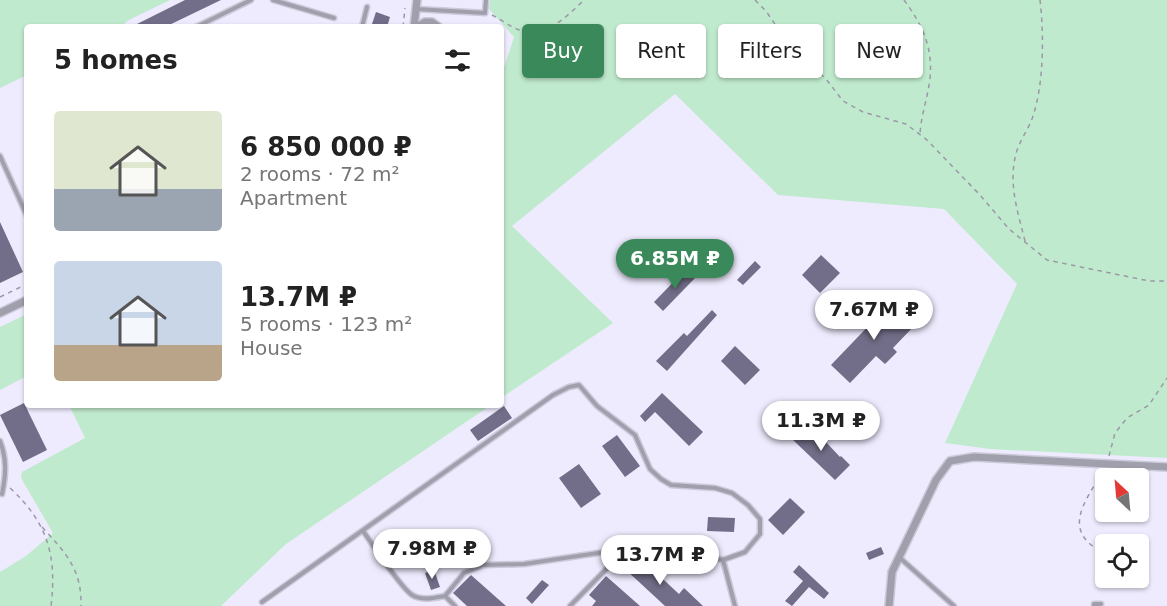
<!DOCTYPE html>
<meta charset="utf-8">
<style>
body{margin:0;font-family:"DejaVu Sans",sans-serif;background:#f6f6f6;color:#222;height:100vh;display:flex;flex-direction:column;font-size:22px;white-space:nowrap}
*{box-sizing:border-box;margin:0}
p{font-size:20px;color:#767676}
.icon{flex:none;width:33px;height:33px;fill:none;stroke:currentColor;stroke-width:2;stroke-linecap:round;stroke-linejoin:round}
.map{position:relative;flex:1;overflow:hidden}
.drawer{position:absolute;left:24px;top:24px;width:480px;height:384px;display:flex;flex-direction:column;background:#fff;border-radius:6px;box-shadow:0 2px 4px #0004}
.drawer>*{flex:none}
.guide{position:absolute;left:522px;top:24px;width:555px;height:54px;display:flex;gap:12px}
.needle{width:39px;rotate:334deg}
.buttons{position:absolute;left:1095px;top:468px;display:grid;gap:12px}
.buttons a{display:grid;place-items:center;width:54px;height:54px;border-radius:6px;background:#fff;box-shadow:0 2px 4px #0004;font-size:30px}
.price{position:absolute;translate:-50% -51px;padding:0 14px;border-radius:21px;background:#fff;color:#222;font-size:20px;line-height:39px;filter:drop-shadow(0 2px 3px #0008)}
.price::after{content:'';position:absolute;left:50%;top:36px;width:18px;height:14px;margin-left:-9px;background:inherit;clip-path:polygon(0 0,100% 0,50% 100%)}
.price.active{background:#39895a;color:#fff}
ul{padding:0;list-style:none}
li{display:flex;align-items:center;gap:18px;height:150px;padding:0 30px}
li span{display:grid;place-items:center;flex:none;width:168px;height:120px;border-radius:6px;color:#555}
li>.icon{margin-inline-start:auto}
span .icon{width:72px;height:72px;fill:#fffc;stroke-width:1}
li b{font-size:26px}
h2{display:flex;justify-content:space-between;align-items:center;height:72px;padding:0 30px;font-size:26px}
.pill{padding:0 21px;border-radius:6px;background:#fff;box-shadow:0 2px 4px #0004;font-size:21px;line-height:54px}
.pill.active{background:#39895a;color:#fff}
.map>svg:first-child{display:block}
</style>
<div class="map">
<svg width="1167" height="606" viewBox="0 0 1167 606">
<rect width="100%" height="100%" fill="#eeebfe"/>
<g fill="#c0eacd">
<polygon points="0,0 170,0 129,20 120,27 27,27 27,75 0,88"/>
<polygon points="490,0 1167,0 1167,458 990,449 945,443 1017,284 944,209 778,195 675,94 512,226 613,323 501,398 501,77 514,37 489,9"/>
<polygon points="27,314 27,376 0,390 0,327"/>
<polygon points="69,405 491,405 286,544 221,606 0,606 0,572 26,556 53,533 21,478 22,472 85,438"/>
</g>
<g fill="#726e89">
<polygon points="185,0 221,0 165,27 131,27"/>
<polygon points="376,12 390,17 387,27 371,27"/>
<polygon points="0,222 23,272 0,283"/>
<polygon points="821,255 840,273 820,293 802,275"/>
<polygon points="755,261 761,267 743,285 737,280"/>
<polygon points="687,268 696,277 663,311 654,302"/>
<polygon points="885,297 914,326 893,348 897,352 885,364 876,356 850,383 831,365 877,317 871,311"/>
<polygon points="712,310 717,315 667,371 656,361 684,333 687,336"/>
<polygon points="735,346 760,370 745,385 721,361"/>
<polygon points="662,393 703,432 689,446 655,412 645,422 640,416"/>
<polygon points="24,403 47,450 23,462 0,415"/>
<polygon points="504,406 512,418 478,441 470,430"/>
<polygon points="808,423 840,457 841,456 850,465 835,480 792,439"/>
<polygon points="617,435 640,466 625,477 602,446"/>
<polygon points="579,464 601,494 581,508 559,478"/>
<polygon points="790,498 805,512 783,535 768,520"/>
<polygon points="708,517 735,518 734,532 707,531"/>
<polygon points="881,547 884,554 869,560 866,553"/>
<polygon points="638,556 679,594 684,588 703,606 665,606 625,569"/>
<polygon points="799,565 829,593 824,599 809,587 792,606 785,601 803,581 793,572"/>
<polygon points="434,570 440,587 431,590 425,573"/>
<polygon points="471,575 506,606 467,606 453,593"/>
<polygon points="606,576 640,606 592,606 596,601 589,595"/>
<polygon points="542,580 549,585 532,604 526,598"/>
</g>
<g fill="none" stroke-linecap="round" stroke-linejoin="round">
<g stroke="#ccc9db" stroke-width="7">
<g id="lane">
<polyline points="273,0 334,18"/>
<polyline points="416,9 485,13 486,0"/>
<polyline points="196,27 251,0"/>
<polyline points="362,27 367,7"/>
<polyline points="0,156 27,216"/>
<path d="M 0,441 C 7,459 6,475 2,494"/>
<path d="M 363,531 C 373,545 400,587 412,595 C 422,601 434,598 445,596 L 455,606"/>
<polyline points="900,558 954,606"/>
<polyline points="723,560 735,606"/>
<polyline points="445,596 464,573 483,565 524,564 625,549"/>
<polyline points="262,602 553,395 569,387 579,385 597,406 635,435 650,469 661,479 671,485 715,488 732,493 748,505 760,519 760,534 745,552 723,560 632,543 570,606"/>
<polyline points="1094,606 1094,604 1101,604"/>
</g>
</g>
<g stroke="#ccc9db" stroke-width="10">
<g id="street">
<polyline points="414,27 417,0"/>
<polyline points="417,27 425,22 432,22 439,27"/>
<polyline points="0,313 27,300"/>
<polyline points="889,606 892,572 936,480 950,461 974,457 1167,467"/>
</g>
</g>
<g stroke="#9a98a7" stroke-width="1.5" stroke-dasharray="4.5 4.5" stroke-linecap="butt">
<polyline points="755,0 766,11 787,42 826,79 843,101 863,112 906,124 927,140 980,195 1009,229 1047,260 1149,281 1167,281"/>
<path d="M 904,0 C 922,24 933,47 930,78 C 928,97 921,115 920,134"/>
<path d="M 492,15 C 502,20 512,28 522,31 C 548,37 567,16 584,0"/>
<polyline points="403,27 405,8"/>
<path d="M 1025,241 C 1018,213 1008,183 1016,154 C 1019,141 1029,129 1033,116 C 1044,83 1044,34 1040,0"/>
<polyline points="0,297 27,284"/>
<polyline points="1109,456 1115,433 1127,418 1149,405 1167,378"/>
<path d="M 1103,471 C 1085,502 1059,532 1106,554"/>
<path d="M 10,488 C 48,523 57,556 51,606"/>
<path d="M 42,527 C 65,552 82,569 81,606"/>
</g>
<use href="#lane" stroke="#a09fac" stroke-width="4"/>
<use href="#street" stroke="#a09fac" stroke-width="7"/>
</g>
</svg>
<div class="buttons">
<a><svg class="needle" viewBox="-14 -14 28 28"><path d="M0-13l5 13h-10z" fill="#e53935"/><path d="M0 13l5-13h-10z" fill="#767676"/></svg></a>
<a><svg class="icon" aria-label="locate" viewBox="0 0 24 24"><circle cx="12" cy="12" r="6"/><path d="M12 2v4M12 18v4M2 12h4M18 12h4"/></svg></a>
</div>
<b class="price active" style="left:675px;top:290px">6.85M ₽</b>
<b class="price" style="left:874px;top:341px">7.67M ₽</b>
<b class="price" style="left:821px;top:452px">11.3M ₽</b>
<b class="price" style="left:432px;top:580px">7.98M ₽</b>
<b class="price" style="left:660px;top:586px">13.7M ₽</b>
<div class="guide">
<a class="pill active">Buy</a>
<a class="pill">Rent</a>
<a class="pill">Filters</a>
<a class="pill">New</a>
</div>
<section class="drawer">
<h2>5 homes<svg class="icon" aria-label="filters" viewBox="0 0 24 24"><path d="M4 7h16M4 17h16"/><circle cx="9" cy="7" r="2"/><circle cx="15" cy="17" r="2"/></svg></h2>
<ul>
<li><span style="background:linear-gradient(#dfe7d0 65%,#9aa5b1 0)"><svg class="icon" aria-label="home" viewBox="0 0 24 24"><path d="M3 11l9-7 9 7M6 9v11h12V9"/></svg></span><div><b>6 850 000 ₽</b><p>2 rooms · 72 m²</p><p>Apartment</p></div></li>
<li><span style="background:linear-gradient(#c9d6e8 70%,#b9a48a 0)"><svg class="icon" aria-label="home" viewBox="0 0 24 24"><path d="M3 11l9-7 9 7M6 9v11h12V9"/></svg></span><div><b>13.7M ₽</b><p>5 rooms · 123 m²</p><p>House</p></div></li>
</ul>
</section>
</div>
